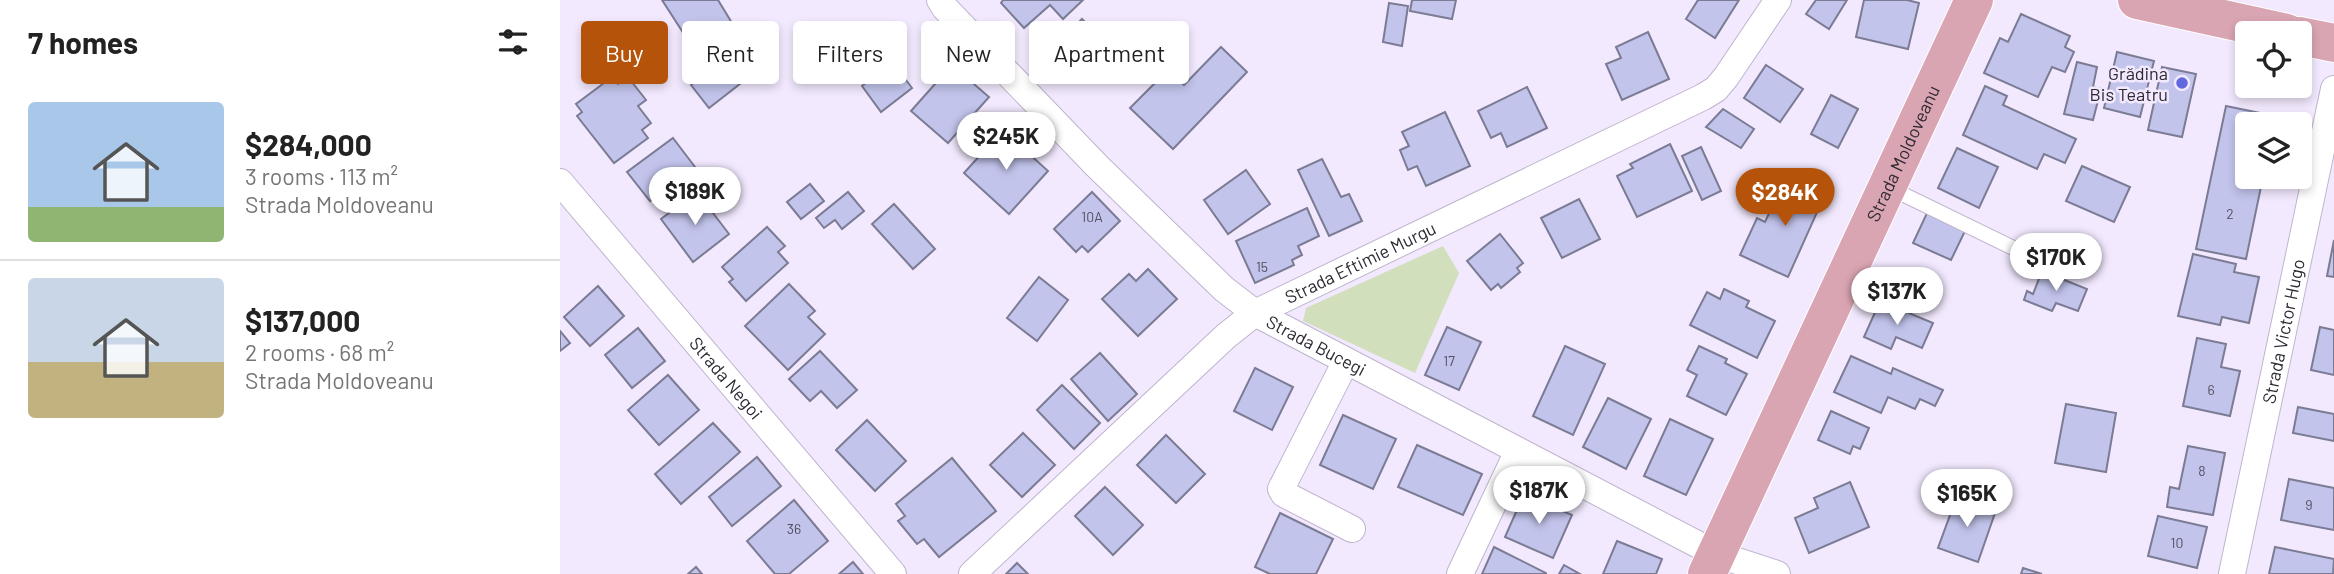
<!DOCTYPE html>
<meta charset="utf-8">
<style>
body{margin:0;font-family:Barlow,sans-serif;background:#f2f2f2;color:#222;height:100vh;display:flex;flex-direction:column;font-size:26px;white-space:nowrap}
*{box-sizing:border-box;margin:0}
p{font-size:23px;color:#767676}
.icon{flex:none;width:38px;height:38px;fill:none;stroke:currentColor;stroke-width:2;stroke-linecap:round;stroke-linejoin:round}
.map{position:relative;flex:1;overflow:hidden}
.details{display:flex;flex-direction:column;background:#fff;width:560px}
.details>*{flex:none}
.hud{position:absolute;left:21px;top:21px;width:665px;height:63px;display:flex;gap:14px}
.controls{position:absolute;left:1675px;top:21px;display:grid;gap:14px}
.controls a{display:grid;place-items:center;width:77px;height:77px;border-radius:7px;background:#fff;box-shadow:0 4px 10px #0003;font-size:35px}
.price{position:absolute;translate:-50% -60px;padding:0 16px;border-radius:24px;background:#fff;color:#222;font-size:23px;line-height:46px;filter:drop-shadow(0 2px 4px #0008)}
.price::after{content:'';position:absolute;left:50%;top:42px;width:21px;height:16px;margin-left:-10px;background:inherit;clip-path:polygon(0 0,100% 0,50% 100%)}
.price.active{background:#b45309;color:#fff}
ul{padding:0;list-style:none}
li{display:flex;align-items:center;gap:21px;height:175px;padding:0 28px}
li+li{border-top:2px solid #e0e0e0}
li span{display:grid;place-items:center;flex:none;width:196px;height:140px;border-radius:7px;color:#555}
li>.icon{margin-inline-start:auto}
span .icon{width:84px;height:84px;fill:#fffc;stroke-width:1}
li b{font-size:30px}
h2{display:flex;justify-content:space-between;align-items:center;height:84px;padding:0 28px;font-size:30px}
.chip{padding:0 24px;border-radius:7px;background:#fff;box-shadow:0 4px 10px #0003;font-size:24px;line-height:63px}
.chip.active{background:#b45309;color:#fff}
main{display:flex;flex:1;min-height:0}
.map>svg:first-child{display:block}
</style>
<main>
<section class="details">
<h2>7 homes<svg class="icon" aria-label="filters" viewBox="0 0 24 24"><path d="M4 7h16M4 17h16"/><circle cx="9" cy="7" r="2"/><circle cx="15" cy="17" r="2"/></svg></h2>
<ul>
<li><span style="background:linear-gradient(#a9c7e8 75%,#8fb573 0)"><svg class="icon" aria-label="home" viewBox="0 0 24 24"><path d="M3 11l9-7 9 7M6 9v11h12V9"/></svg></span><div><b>$284,000</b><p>3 rooms · 113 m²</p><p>Strada Moldoveanu</p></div></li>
<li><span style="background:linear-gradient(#c9d6e8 60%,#c2b280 0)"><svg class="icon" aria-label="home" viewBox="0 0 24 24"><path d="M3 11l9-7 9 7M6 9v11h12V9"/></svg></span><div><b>$137,000</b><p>2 rooms · 68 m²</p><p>Strada Moldoveanu</p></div></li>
</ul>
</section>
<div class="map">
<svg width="1774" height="574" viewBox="0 0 1774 574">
<rect width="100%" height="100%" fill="#f2e9fe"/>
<polygon fill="#d2dfbd" points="883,246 899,273 855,373 743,321 746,308"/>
<g fill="#c2c4ec" stroke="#7b7b94" stroke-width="2">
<polygon points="102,0 158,0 172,23 133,48"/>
<polygon points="443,0 523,0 503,19 490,5 464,28 441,3"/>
<polygon points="852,0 896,0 892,19 850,11"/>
<polygon points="1138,0 1179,0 1155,38 1126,19"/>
<polygon points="1256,0 1287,0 1269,29 1246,14"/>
<polygon points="1304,0 1347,0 1359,3 1348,49 1296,37"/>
<polygon points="829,3 848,6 842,46 823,42"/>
<polygon points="1461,14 1510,36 1505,47 1514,52 1505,72 1492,67 1478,97 1424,73 1440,38 1448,42"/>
<polygon points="522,19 553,50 522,82 490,51"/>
<polygon points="1088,32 1109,79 1062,100 1046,64 1061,58 1056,47"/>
<polygon points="321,47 352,88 321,112 302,86 320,72 308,57"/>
<polygon points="661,47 687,72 613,149 570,108 608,70 624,85"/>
<polygon points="190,50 203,66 149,108 131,85 156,66 161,72"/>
<polygon points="1557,52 1594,61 1580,117 1544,108"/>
<polygon points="1517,62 1537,67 1533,87 1541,89 1533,120 1504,114"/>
<polygon points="392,65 429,97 388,143 351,111"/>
<polygon points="1206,65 1243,89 1220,122 1184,98"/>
<polygon points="1602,67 1636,74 1622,137 1588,130"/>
<polygon points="52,77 58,84 68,77 86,100 78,106 91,123 82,130 88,138 54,163 17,116 22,112 16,104"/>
<polygon points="1425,86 1447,96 1443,105 1516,139 1505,163 1484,154 1477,169 1403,135"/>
<polygon points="967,87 987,128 947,147 941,133 931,138 918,111"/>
<polygon points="1271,95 1298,109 1278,148 1251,134"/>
<polygon points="1666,106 1715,116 1714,124 1687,124 1687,177 1703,177 1686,259 1636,249"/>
<polygon points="1163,109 1194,129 1181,148 1146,127"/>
<polygon points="885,112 910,166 866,186 857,166 848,170 840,150 849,146 842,132"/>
<polygon points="443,130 488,171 449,214 404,173"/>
<polygon points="113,138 135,167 90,201 67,172"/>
<polygon points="1110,144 1132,191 1077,217 1057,176 1073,168 1070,164"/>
<polygon points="1141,147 1161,191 1142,200 1122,156"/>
<polygon points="1397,148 1438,167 1419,208 1378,188"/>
<polygon points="762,159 781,197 789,194 802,221 769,236 738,170"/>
<polygon points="1522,166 1570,187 1554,222 1506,201"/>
<polygon points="686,170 710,204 668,234 644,200"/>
<polygon points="1237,176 1267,190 1228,277 1180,255 1197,218 1205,222 1217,196 1226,200"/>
<polygon points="250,184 264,201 241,219 227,202"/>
<polygon points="137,192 169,234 133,262 101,219"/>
<polygon points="288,192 304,211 282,229 275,220 264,228 256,218"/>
<polygon points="532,192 560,221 528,252 522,246 516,252 494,229"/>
<polygon points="1019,199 1040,239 1002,258 981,218"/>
<polygon points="334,204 375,249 353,269 312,224"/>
<polygon points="747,208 759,236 738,246 742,255 732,260 734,265 695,283 676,241"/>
<polygon points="1367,213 1405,231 1391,260 1353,243"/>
<polygon points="207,227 225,246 218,252 228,263 186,301 169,282 173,279 162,267"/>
<polygon points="940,234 963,263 957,268 960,272 941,288 938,284 931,290 907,261"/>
<polygon points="1774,240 1774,277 1767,276"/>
<polygon points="1633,254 1676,264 1674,272 1699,277 1689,323 1662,317 1660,325 1618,316"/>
<polygon points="588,269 617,299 578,336 542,299 569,274 576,281"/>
<polygon points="1482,271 1527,289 1518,311 1496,303 1492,311 1464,300 1467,291 1473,294"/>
<polygon points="479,277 508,300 477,341 447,318"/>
<polygon points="229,284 255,311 248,317 265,334 228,370 185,326"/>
<polygon points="38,286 64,316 30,346 4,317"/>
<polygon points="1164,289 1189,301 1186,307 1215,321 1197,358 1130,325 1147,292 1160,299"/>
<polygon points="1320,301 1373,323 1362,348 1336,337 1331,349 1304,337"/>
<polygon points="887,327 921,342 899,390 865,375"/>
<polygon points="1760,327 1774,330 1774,375 1751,370"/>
<polygon points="78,328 105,361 72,388 45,355"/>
<polygon points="0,331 10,343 0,351"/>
<polygon points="1637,338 1666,344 1661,367 1680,371 1670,416 1623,406"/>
<polygon points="1005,346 1045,364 1013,435 973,416"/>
<polygon points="1139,346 1167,359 1165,363 1187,374 1166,415 1127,396 1137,375 1127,370"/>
<polygon points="260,351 297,390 277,408 261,391 250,401 229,379"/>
<polygon points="540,353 577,394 548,421 511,379"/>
<polygon points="1291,356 1331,374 1333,368 1383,390 1375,406 1360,399 1355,409 1328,397 1321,413 1274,392"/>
<polygon points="695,368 733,387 712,430 674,411"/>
<polygon points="108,375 139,410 99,445 68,410"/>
<polygon points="502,385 540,423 514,449 477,410"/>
<polygon points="1048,398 1091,419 1066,469 1023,447"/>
<polygon points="1506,404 1556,413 1546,472 1495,463"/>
<polygon points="1738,407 1774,414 1774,441 1733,433"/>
<polygon points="1271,411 1309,428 1300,449 1293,446 1290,454 1258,440"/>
<polygon points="783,415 836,439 813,489 760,465"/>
<polygon points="1110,419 1153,439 1126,495 1084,476"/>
<polygon points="307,420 346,461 315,491 276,450"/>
<polygon points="153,423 180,452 121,504 95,474"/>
<polygon points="463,433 495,465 462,497 430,465"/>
<polygon points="606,435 645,474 616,503 577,465"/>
<polygon points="857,445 922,474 903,515 838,487"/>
<polygon points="1628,446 1665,453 1653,515 1607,507 1610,487 1619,489"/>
<polygon points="197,457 221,486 172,526 149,497"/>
<polygon points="392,458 436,511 379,557 364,539 357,544 338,521 345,516 336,504"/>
<polygon points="1729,479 1774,488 1774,530 1721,520"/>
<polygon points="1290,482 1309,527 1249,553 1235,518 1258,508 1254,498"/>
<polygon points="545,487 583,525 553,555 515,516"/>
<polygon points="964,494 1012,515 993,558 945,537"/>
<polygon points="1397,496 1436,510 1418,562 1378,548"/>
<polygon points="234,500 268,541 229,574 215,574 187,541"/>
<polygon points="720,513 773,539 756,574 710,574 695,567"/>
<polygon points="1598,516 1647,527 1637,568 1588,556"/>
<polygon points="1057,541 1102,559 1096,574 1043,574"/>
<polygon points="934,547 986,573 986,574 922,574"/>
<polygon points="1715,547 1774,559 1773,574 1709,574"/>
<polygon points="293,562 303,574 279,574"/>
<polygon points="457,563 468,574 446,574"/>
<polygon points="1004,565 1020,574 999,574"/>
<polygon points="136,567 142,574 128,574"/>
<polygon points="1463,568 1482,574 1461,574"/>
</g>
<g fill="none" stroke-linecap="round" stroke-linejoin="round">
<g stroke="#bfb4cd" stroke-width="16">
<polyline id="lane" points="1328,187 1478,260"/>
</g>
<g stroke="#bfb4cd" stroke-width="28">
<g id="street">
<path id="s1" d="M 380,0 L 385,8 L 537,166 L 664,289 L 695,313 L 1156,554 L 1217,574"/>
<path id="s2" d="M 0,182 L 333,574"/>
<polyline points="786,361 721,489 724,494 792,529"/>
<path id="s3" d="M 412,574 L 666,336 L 695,313 L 1143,97 L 1156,89 L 1166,77 L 1218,0"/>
<polyline points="900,574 958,451"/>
<path id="s4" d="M 1672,574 L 1774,89"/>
</g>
</g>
<g stroke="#fff" stroke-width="40">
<g id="primary">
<polyline points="1577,0 1727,33"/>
<polyline points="1740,36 1774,43"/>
<path id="s5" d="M 1147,574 L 1414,0"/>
</g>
</g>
<use href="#lane" stroke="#fff" stroke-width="14"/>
<use href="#street" stroke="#fff" stroke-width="26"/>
<use href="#primary" stroke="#daa5b2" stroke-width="38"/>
</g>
<circle fill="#6067df" stroke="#f2e9fe" stroke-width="2.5" cx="1622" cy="83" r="7"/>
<g text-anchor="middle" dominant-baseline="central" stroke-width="5" stroke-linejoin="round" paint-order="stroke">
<g font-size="14" fill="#524f60">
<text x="1670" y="213">2</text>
<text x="532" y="216">10A</text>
<text x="702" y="266">15</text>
<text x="889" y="360">17</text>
<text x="1651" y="389">6</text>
<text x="1642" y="470">8</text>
<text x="1749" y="504">9</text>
<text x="234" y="528">36</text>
<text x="1617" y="542">10</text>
</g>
<g font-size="18" fill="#2d2832" stroke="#f2e9fe" text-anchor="end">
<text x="1608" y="73">Grădina<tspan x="1608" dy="21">Bis Teatru</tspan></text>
</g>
<g font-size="18" fill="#2d2832" stroke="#f2e9fe">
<text stroke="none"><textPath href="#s5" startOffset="464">Strada Moldoveanu</textPath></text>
<text stroke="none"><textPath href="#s3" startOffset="502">Strada Eftimie Murgu</textPath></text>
<text stroke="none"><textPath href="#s4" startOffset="248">Strada Victor Hugo</textPath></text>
<text stroke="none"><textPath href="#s1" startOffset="514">Strada Bucegi</textPath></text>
<text stroke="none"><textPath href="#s2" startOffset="257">Strada Negoi</textPath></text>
</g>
</g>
</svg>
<div class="controls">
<a><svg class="icon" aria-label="locate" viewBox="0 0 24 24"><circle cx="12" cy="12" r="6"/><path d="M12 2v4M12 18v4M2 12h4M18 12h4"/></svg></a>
<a><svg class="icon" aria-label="layers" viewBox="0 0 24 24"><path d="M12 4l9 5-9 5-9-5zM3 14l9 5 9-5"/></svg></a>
</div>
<b class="price" style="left:446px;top:172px">$245K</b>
<b class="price" style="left:135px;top:227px">$189K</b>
<b class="price active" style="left:1225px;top:228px">$284K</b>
<b class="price" style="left:1496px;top:293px">$170K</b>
<b class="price" style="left:1337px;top:327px">$137K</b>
<b class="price" style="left:979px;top:526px">$187K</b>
<b class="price" style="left:1407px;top:529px">$165K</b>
<div class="hud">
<a class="chip active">Buy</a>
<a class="chip">Rent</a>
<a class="chip">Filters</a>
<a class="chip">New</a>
<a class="chip">Apartment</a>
</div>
</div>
</main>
